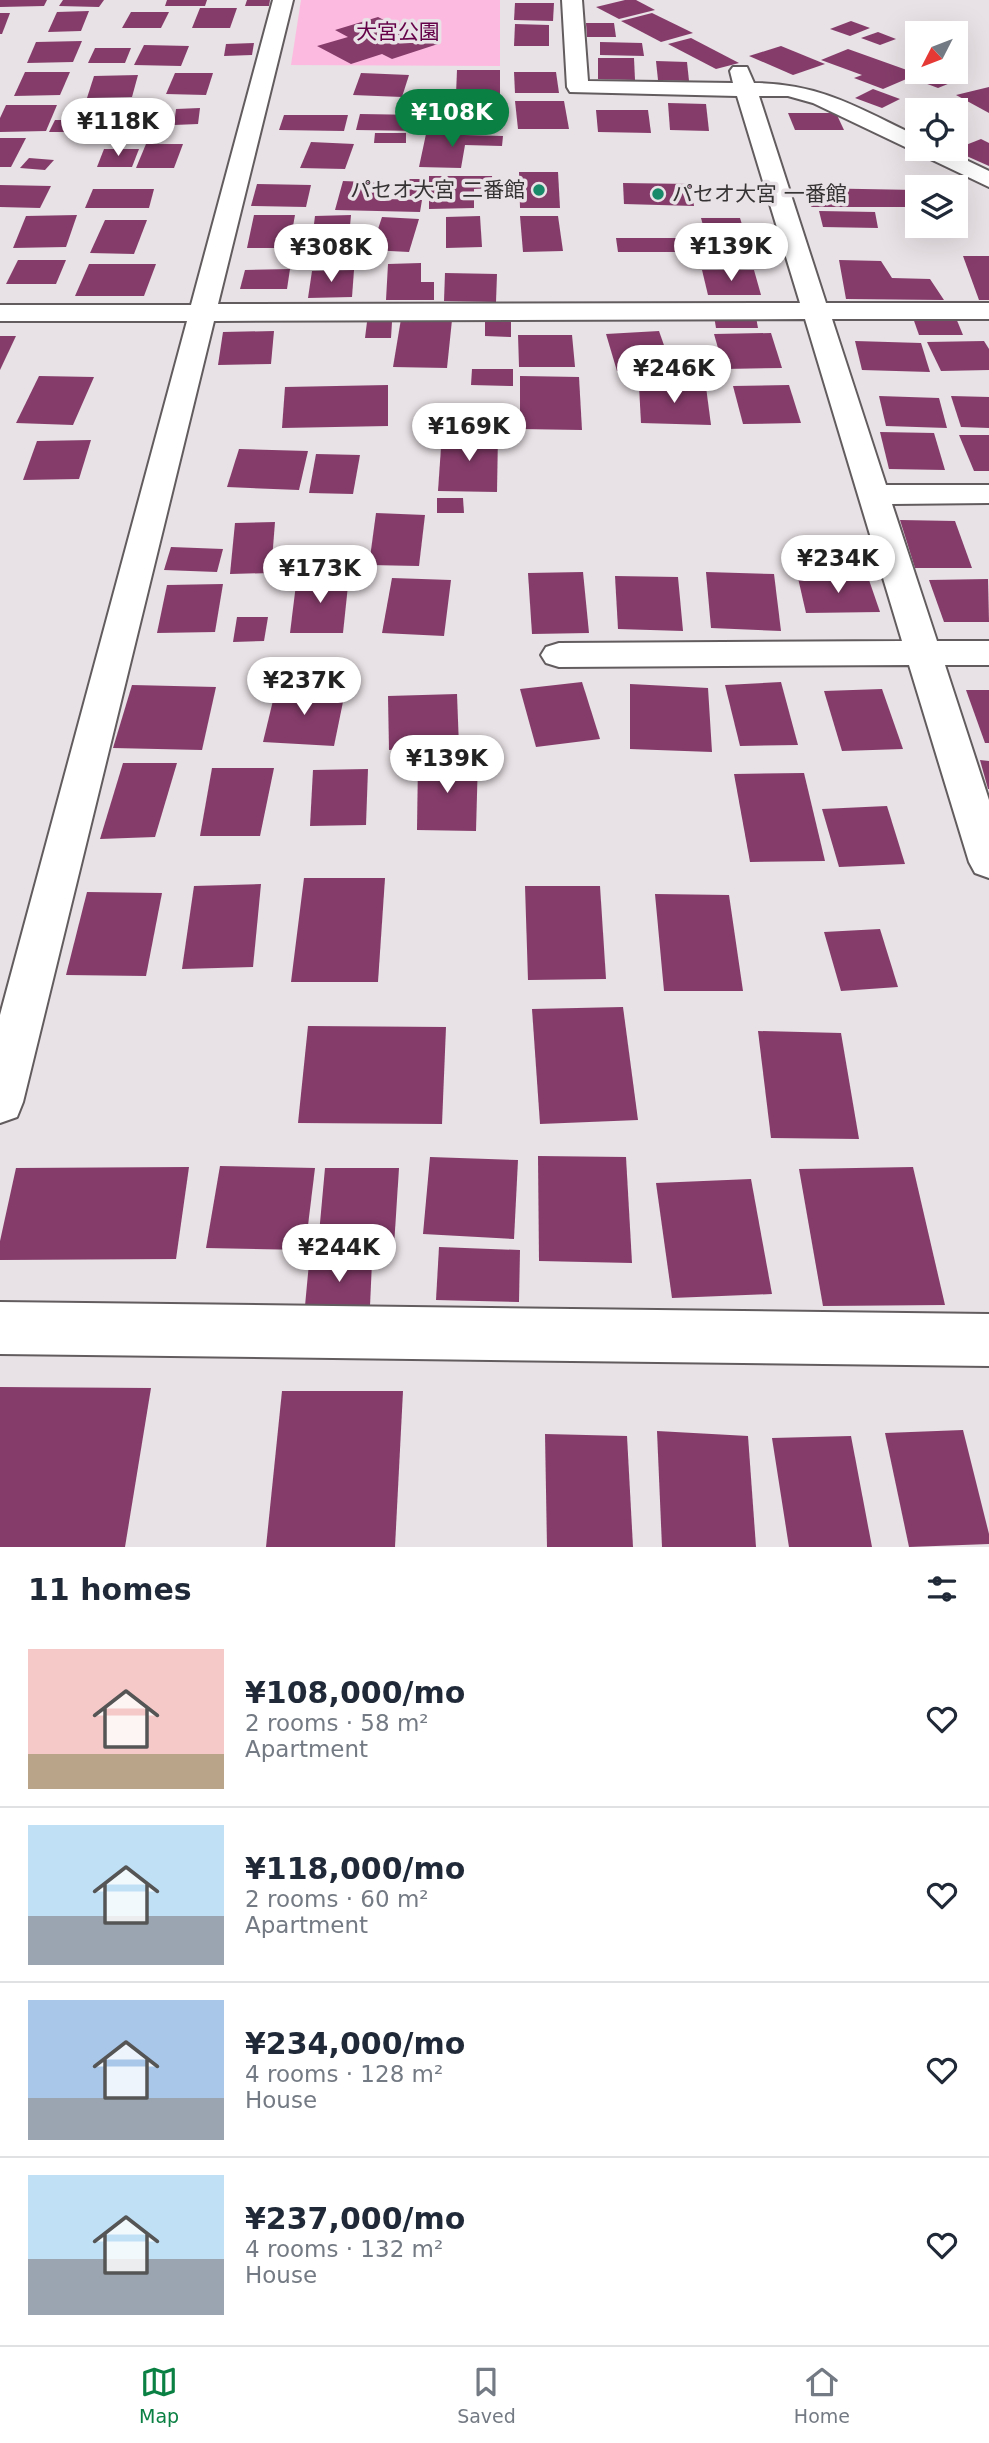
<!DOCTYPE html>
<meta charset="utf-8">
<style>
body{margin:0;font-family:"DejaVu Sans","Noto Sans JP",sans-serif;background:#f2f2f3;color:#1f2937;height:100vh;display:flex;flex-direction:column;font-size:26px;white-space:nowrap}
*{box-sizing:border-box;margin:0}
p{font-size:23px;color:#747a83}
.icon{flex:none;width:38px;height:38px;fill:none;stroke:currentColor;stroke-width:2;stroke-linecap:round;stroke-linejoin:round}
.map{position:relative;height:1547px;overflow:hidden}
.side{display:flex;flex-direction:column;background:#fff;flex:1}
.side>*{flex:none}
.needle{width:46px;rotate:228deg}
.tools{position:absolute;left:905px;top:21px;display:grid;gap:14px}
.tools a{display:grid;place-items:center;width:63px;height:63px;border-radius:0px;background:#fff;box-shadow:0 7px 28px #0002;font-size:35px}
.price{position:absolute;translate:-50% -60px;padding:0 16px;border-radius:24px;background:#fff;color:#222;font-size:23px;line-height:46px;filter:drop-shadow(0 2px 4px #0008)}
.price::after{content:'';position:absolute;left:50%;top:42px;width:21px;height:16px;margin-left:-10px;background:inherit;clip-path:polygon(0 0,100% 0,50% 100%)}
.price.active{background:#0b8043;color:#fff}
ul{padding:0;list-style:none}
li{display:flex;align-items:center;gap:21px;height:175px;padding:0 28px}
li+li{border-top:2px solid #e0e1e3}
li span{display:grid;place-items:center;flex:none;width:196px;height:140px;border-radius:0px;color:#555}
li>.icon{margin-inline-start:auto}
span .icon{width:84px;height:84px;fill:#fffc;stroke-width:1}
li b{font-size:30px}
h2{display:flex;justify-content:space-between;align-items:center;height:84px;padding:0 28px;font-size:30px}
.menu{display:flex;justify-content:space-around;align-items:center;height:98px;border-top:2px solid #e0e1e3;background:#fff;font-size:19px;color:#747a83}
.menu a{display:grid;justify-items:center;gap:4px}
.menu .active{color:#0b8043}
.map>svg:first-child{display:block}
</style>
<div class="map">
<svg width="989" height="1547" viewBox="0 0 989 1547">
<rect width="100%" height="100%" fill="#e8e1e5"/>
<polygon fill="#fdbae0" points="301,0 500,0 500,66 291,65"/>
<g fill="#853c6a">
<polygon points="0,0 47,0 44,6 0,7"/>
<polygon points="63,0 104,0 99,7 59,6"/>
<polygon points="167,0 207,0 205,6 165,6"/>
<polygon points="247,0 270,0 269,6 245,6"/>
<polygon points="625,0 636,0 655,10 619,19 596,7"/>
<polygon points="515,3 554,3 553,21 514,20"/>
<polygon points="200,8 237,8 230,28 192,28"/>
<polygon points="89,11 81,31 48,32 57,12"/>
<polygon points="131,12 169,12 161,28 122,28"/>
<polygon points="0,13 10,13 2,34 0,34"/>
<polygon points="652,13 693,33 661,42 621,21"/>
<polygon points="378,17 392,24 415,23 426,27 425,33 419,35 438,44 392,59 382,54 351,64 317,46 348,37 335,30"/>
<polygon points="851,21 870,28 850,36 830,29"/>
<polygon points="586,23 614,23 616,37 587,37"/>
<polygon points="515,24 549,25 549,46 514,46"/>
<polygon points="878,32 896,39 880,45 861,38"/>
<polygon points="691,38 739,63 716,69 668,44"/>
<polygon points="82,41 73,62 27,63 36,42"/>
<polygon points="600,42 642,43 644,56 600,55"/>
<polygon points="254,43 252,55 224,56 226,44"/>
<polygon points="144,45 189,46 181,66 134,65"/>
<polygon points="781,46 825,64 793,75 749,56"/>
<polygon points="95,48 131,48 125,63 88,63"/>
<polygon points="848,49 918,74 883,89 854,78 862,75 821,60"/>
<polygon points="598,58 634,58 635,80 598,79"/>
<polygon points="656,61 687,62 689,81 658,80"/>
<polygon points="457,70 500,70 500,95 456,95"/>
<polygon points="25,72 70,72 60,95 14,96"/>
<polygon points="514,72 556,72 559,93 515,93"/>
<polygon points="930,72 942,72 960,79 938,88 914,79"/>
<polygon points="175,73 213,73 206,95 166,94"/>
<polygon points="361,73 409,75 402,97 353,95"/>
<polygon points="138,75 132,97 87,98 94,76"/>
<polygon points="989,87 989,113 956,95"/>
<polygon points="873,89 900,99 882,108 855,98"/>
<polygon points="515,101 564,101 569,129 518,129"/>
<polygon points="668,103 706,104 709,131 670,130"/>
<polygon points="6,105 57,105 46,131 0,132 0,118"/>
<polygon points="108,106 147,106 139,130 100,131"/>
<polygon points="200,108 198,124 174,125 176,109"/>
<polygon points="596,110 648,110 651,133 598,132"/>
<polygon points="788,113 836,113 844,130 795,130"/>
<polygon points="360,114 422,115 420,131 356,130"/>
<polygon points="284,115 348,115 344,131 279,130"/>
<polygon points="437,115 501,115 501,130 436,130"/>
<polygon points="55,120 95,120 89,132 49,132"/>
<polygon points="375,133 406,133 406,143 374,143"/>
<polygon points="426,134 503,136 502,146 465,145 461,168 419,167"/>
<polygon points="0,138 26,138 11,167 0,167"/>
<polygon points="981,139 989,143 989,166 953,150"/>
<polygon points="311,142 354,144 345,169 300,168"/>
<polygon points="146,144 183,144 174,168 136,168"/>
<polygon points="104,149 139,149 132,167 97,167"/>
<polygon points="29,158 54,160 45,170 20,168"/>
<polygon points="519,172 558,172 560,208 520,208"/>
<polygon points="429,176 492,176 493,188 474,189 474,208 429,209"/>
<polygon points="403,179 426,179 423,196 400,196"/>
<polygon points="343,181 390,183 386,199 422,200 420,212 335,210"/>
<polygon points="623,183 691,184 694,206 624,204"/>
<polygon points="257,184 311,185 306,207 251,206"/>
<polygon points="0,185 51,186 40,208 0,207"/>
<polygon points="807,188 917,190 917,207 811,207"/>
<polygon points="93,189 154,189 149,208 85,208"/>
<polygon points="819,211 875,212 878,228 823,227"/>
<polygon points="77,215 66,247 13,248 26,216"/>
<polygon points="254,215 295,215 289,248 247,248"/>
<polygon points="351,215 348,248 311,248 315,216"/>
<polygon points="480,216 482,247 446,248 446,217"/>
<polygon points="520,216 558,216 563,251 523,252"/>
<polygon points="382,217 419,219 409,252 371,250"/>
<polygon points="701,218 740,218 751,254 711,255"/>
<polygon points="105,220 147,220 134,254 90,253"/>
<polygon points="616,238 698,238 701,252 618,252"/>
<polygon points="963,256 989,256 989,300 979,300"/>
<polygon points="18,260 66,260 56,284 6,284"/>
<polygon points="839,260 881,261 892,278 930,279 944,300 846,299"/>
<polygon points="421,263 421,282 434,282 434,300 386,300 388,264"/>
<polygon points="89,264 156,264 144,296 75,296"/>
<polygon points="290,269 287,289 240,289 245,270"/>
<polygon points="354,270 352,297 308,298 312,271"/>
<polygon points="702,270 754,270 761,295 708,295"/>
<polygon points="445,273 497,274 496,302 444,301"/>
<polygon points="714,316 756,317 758,328 716,328"/>
<polygon points="913,318 956,318 963,335 919,335"/>
<polygon points="401,319 452,320 447,368 393,367"/>
<polygon points="485,320 511,321 511,337 485,336"/>
<polygon points="367,322 392,322 391,338 365,338"/>
<polygon points="274,331 271,364 218,365 223,332"/>
<polygon points="659,331 672,368 617,371 606,334"/>
<polygon points="771,333 782,368 724,369 714,334"/>
<polygon points="518,335 572,335 575,367 519,367"/>
<polygon points="0,336 16,336 0,370"/>
<polygon points="855,341 921,343 930,372 862,370"/>
<polygon points="984,341 989,349 989,370 941,371 927,342"/>
<polygon points="472,369 513,369 513,386 471,385"/>
<polygon points="39,376 94,377 73,425 16,423"/>
<polygon points="520,376 579,377 582,430 520,429"/>
<polygon points="388,385 388,426 282,428 285,387"/>
<polygon points="789,385 801,423 743,424 733,386"/>
<polygon points="639,386 706,387 711,425 641,423"/>
<polygon points="879,396 939,398 947,428 886,426"/>
<polygon points="951,396 989,397 989,428 961,427"/>
<polygon points="880,432 934,433 945,470 889,469"/>
<polygon points="442,433 498,434 497,492 438,491"/>
<polygon points="959,435 989,435 989,471 974,471"/>
<polygon points="91,440 79,479 23,480 37,441"/>
<polygon points="239,449 308,451 299,490 227,487"/>
<polygon points="316,454 360,455 353,494 309,493"/>
<polygon points="437,498 463,498 464,513 437,513"/>
<polygon points="376,513 425,515 419,566 369,565"/>
<polygon points="900,520 955,521 972,568 915,568"/>
<polygon points="275,522 271,573 230,574 235,523"/>
<polygon points="171,547 223,549 217,572 164,570"/>
<polygon points="583,572 589,633 532,634 528,573"/>
<polygon points="706,572 774,574 781,631 711,628"/>
<polygon points="297,576 349,576 343,633 290,633"/>
<polygon points="615,576 678,577 683,631 618,629"/>
<polygon points="868,577 880,612 806,613 798,578"/>
<polygon points="392,578 451,580 444,636 382,633"/>
<polygon points="988,579 989,622 944,622 929,580"/>
<polygon points="223,584 215,632 157,633 167,585"/>
<polygon points="237,617 268,617 264,641 233,642"/>
<polygon points="582,682 600,739 536,747 520,689"/>
<polygon points="781,682 798,745 740,746 725,685"/>
<polygon points="630,684 708,688 712,752 630,749"/>
<polygon points="132,685 216,687 202,750 113,748"/>
<polygon points="276,688 345,692 334,746 263,742"/>
<polygon points="882,689 903,749 842,751 824,691"/>
<polygon points="966,690 989,690 989,743 985,743"/>
<polygon points="457,694 459,747 389,750 388,696"/>
<polygon points="478,759 476,831 417,830 418,761"/>
<polygon points="980,760 989,761 989,789 988,789"/>
<polygon points="123,763 177,763 155,837 100,839"/>
<polygon points="212,768 274,768 260,836 200,836"/>
<polygon points="368,769 366,825 310,826 313,770"/>
<polygon points="804,773 825,861 750,862 734,774"/>
<polygon points="887,806 905,864 839,867 822,809"/>
<polygon points="304,878 385,878 378,982 291,982"/>
<polygon points="261,884 253,967 182,969 194,886"/>
<polygon points="525,886 600,886 606,979 528,980"/>
<polygon points="87,892 162,893 146,976 66,975"/>
<polygon points="655,894 729,895 743,991 664,991"/>
<polygon points="880,929 898,987 841,991 824,932"/>
<polygon points="623,1007 638,1120 540,1124 532,1009"/>
<polygon points="308,1026 446,1027 442,1124 298,1123"/>
<polygon points="758,1031 841,1033 859,1139 771,1138"/>
<polygon points="538,1156 626,1157 632,1263 539,1261"/>
<polygon points="430,1157 518,1160 514,1239 423,1234"/>
<polygon points="220,1166 315,1168 305,1250 206,1248"/>
<polygon points="189,1167 176,1259 0,1260 0,1241 16,1168"/>
<polygon points="913,1167 945,1305 823,1306 799,1169"/>
<polygon points="325,1168 399,1168 394,1246 318,1245"/>
<polygon points="751,1179 772,1294 672,1298 656,1183"/>
<polygon points="439,1247 520,1250 519,1302 436,1300"/>
<polygon points="372,1262 370,1306 305,1306 309,1263"/>
<polygon points="0,1387 151,1388 125,1547 0,1547"/>
<polygon points="282,1391 403,1391 395,1547 266,1547"/>
<polygon points="963,1430 989,1534 989,1544 909,1547 885,1433"/>
<polygon points="657,1431 748,1436 756,1547 662,1547"/>
<polygon points="545,1434 627,1436 633,1547 547,1547"/>
<polygon points="851,1436 872,1547 789,1547 772,1438"/>
</g>
<g fill="none" stroke-linecap="round" stroke-linejoin="round">
<g stroke="#625c5f" stroke-width="4">
<g id="minor">
<path d="M 273,0 L 293,0 L 218,304 L 800,303 L 737,96 L 570,92 L 567,87 L 562,0 L 582,0 L 588,81 L 733,83 L 730,71 L 733,67 L 747,67 L 754,83 C 822,84 858,108 917,136 L 917,149 L 943,149 L 989,171 L 989,187 L 813,103 L 788,96 L 759,96 L 826,303 L 989,303 L 989,319 L 832,319 L 886,485 L 989,485 L 989,503 L 892,504 L 937,641 L 989,641 L 989,665 L 945,665 L 989,800 L 989,878 L 975,873 L 969,862 L 909,665 L 559,667 L 546,663 L 541,655 L 546,647 L 559,643 L 902,641 L 805,319 L 214,321 L 23,1102 L 17,1117 L 0,1123 L 0,1015 L 187,321 L 0,321 L 0,305 L 191,305 Z"/>
<polygon points="0,1302 989,1314 989,1366 0,1354"/>
</g>
</g>
<use href="#minor" fill="#fff" fill-rule="evenodd"/>
</g>
<g fill="#198a69" stroke="#e8e1e5" stroke-width="2.5">
<circle cx="539" cy="190" r="7"/>
<circle cx="658" cy="194" r="7"/>
</g>
<g text-anchor="middle" dominant-baseline="central" stroke-width="7" stroke-linejoin="round" paint-order="stroke">
<g font-size="21" fill="#630048" stroke="#e8e1e5">
<text x="398" y="32">大宮公園</text>
</g>
<g font-size="21" fill="#363334" stroke="#e8e1e5" text-anchor="end">
<text x="525" y="190">パセオ大宮 二番館</text>
<text x="672" y="194" text-anchor="start">パセオ大宮 一番館</text>
</g>
</g>
</svg>
<div class="tools">
<a><svg class="needle" viewBox="-14 -14 28 28"><path d="M0-13l5 13h-10z" fill="#e53935"/><path d="M0 13l5-13h-10z" fill="#747a83"/></svg></a>
<a><svg class="icon" aria-label="locate" viewBox="0 0 24 24"><circle cx="12" cy="12" r="6"/><path d="M12 2v4M12 18v4M2 12h4M18 12h4"/></svg></a>
<a><svg class="icon" aria-label="layers" viewBox="0 0 24 24"><path d="M12 4l9 5-9 5-9-5zM3 14l9 5 9-5"/></svg></a>
</div>
<b class="price active" style="left:452px;top:149px">¥108K</b>
<b class="price" style="left:118px;top:158px">¥118K</b>
<b class="price" style="left:731px;top:283px">¥139K</b>
<b class="price" style="left:331px;top:284px">¥308K</b>
<b class="price" style="left:674px;top:405px">¥246K</b>
<b class="price" style="left:469px;top:463px">¥169K</b>
<b class="price" style="left:838px;top:595px">¥234K</b>
<b class="price" style="left:320px;top:605px">¥173K</b>
<b class="price" style="left:304px;top:717px">¥237K</b>
<b class="price" style="left:447px;top:795px">¥139K</b>
<b class="price" style="left:339px;top:1284px">¥244K</b>
</div>
<section class="side">
<h2>11 homes<svg class="icon" aria-label="filters" viewBox="0 0 24 24"><path d="M4 7h16M4 17h16"/><circle cx="9" cy="7" r="2"/><circle cx="15" cy="17" r="2"/></svg></h2>
<ul>
<li><span style="background:linear-gradient(#f6c9c9 75%,#b9a48a 0)"><svg class="icon" aria-label="home" viewBox="0 0 24 24"><path d="M3 11l9-7 9 7M6 9v11h12V9"/></svg></span><div><b>¥108,000/mo</b><p>2 rooms · 58 m²</p><p>Apartment</p></div><svg class="icon" aria-label="heart" viewBox="0 0 24 24"><path d="M12 20l-8-8c-3-5 5-10 8-4 3-6 11-1 8 4z"/></svg></li>
<li><span style="background:linear-gradient(#bfe0f5 65%,#9aa5b1 0)"><svg class="icon" aria-label="home" viewBox="0 0 24 24"><path d="M3 11l9-7 9 7M6 9v11h12V9"/></svg></span><div><b>¥118,000/mo</b><p>2 rooms · 60 m²</p><p>Apartment</p></div><svg class="icon" aria-label="heart" viewBox="0 0 24 24"><path d="M12 20l-8-8c-3-5 5-10 8-4 3-6 11-1 8 4z"/></svg></li>
<li><span style="background:linear-gradient(#a9c7e8 70%,#9aa5b1 0)"><svg class="icon" aria-label="home" viewBox="0 0 24 24"><path d="M3 11l9-7 9 7M6 9v11h12V9"/></svg></span><div><b>¥234,000/mo</b><p>4 rooms · 128 m²</p><p>House</p></div><svg class="icon" aria-label="heart" viewBox="0 0 24 24"><path d="M12 20l-8-8c-3-5 5-10 8-4 3-6 11-1 8 4z"/></svg></li>
<li><span style="background:linear-gradient(#bfe0f5 60%,#9aa5b1 0)"><svg class="icon" aria-label="home" viewBox="0 0 24 24"><path d="M3 11l9-7 9 7M6 9v11h12V9"/></svg></span><div><b>¥237,000/mo</b><p>4 rooms · 132 m²</p><p>House</p></div><svg class="icon" aria-label="heart" viewBox="0 0 24 24"><path d="M12 20l-8-8c-3-5 5-10 8-4 3-6 11-1 8 4z"/></svg></li>
</ul>
</section>
<nav class="menu">
<a class="active"><svg class="icon" aria-label="map" viewBox="0 0 24 24"><path d="M3 6l6-2 6 2 6-2v14l-6 2-6-2-6 2zM9 4v14M15 6v14"/></svg>Map</a>
<a><svg class="icon" aria-label="saved" viewBox="0 0 24 24"><path d="M7 4h10v16l-5-4-5 4z"/></svg>Saved</a>
<a><svg class="icon" aria-label="home" viewBox="0 0 24 24"><path d="M3 11l9-7 9 7M6 9v11h12V9"/></svg>Home</a>
</nav>
